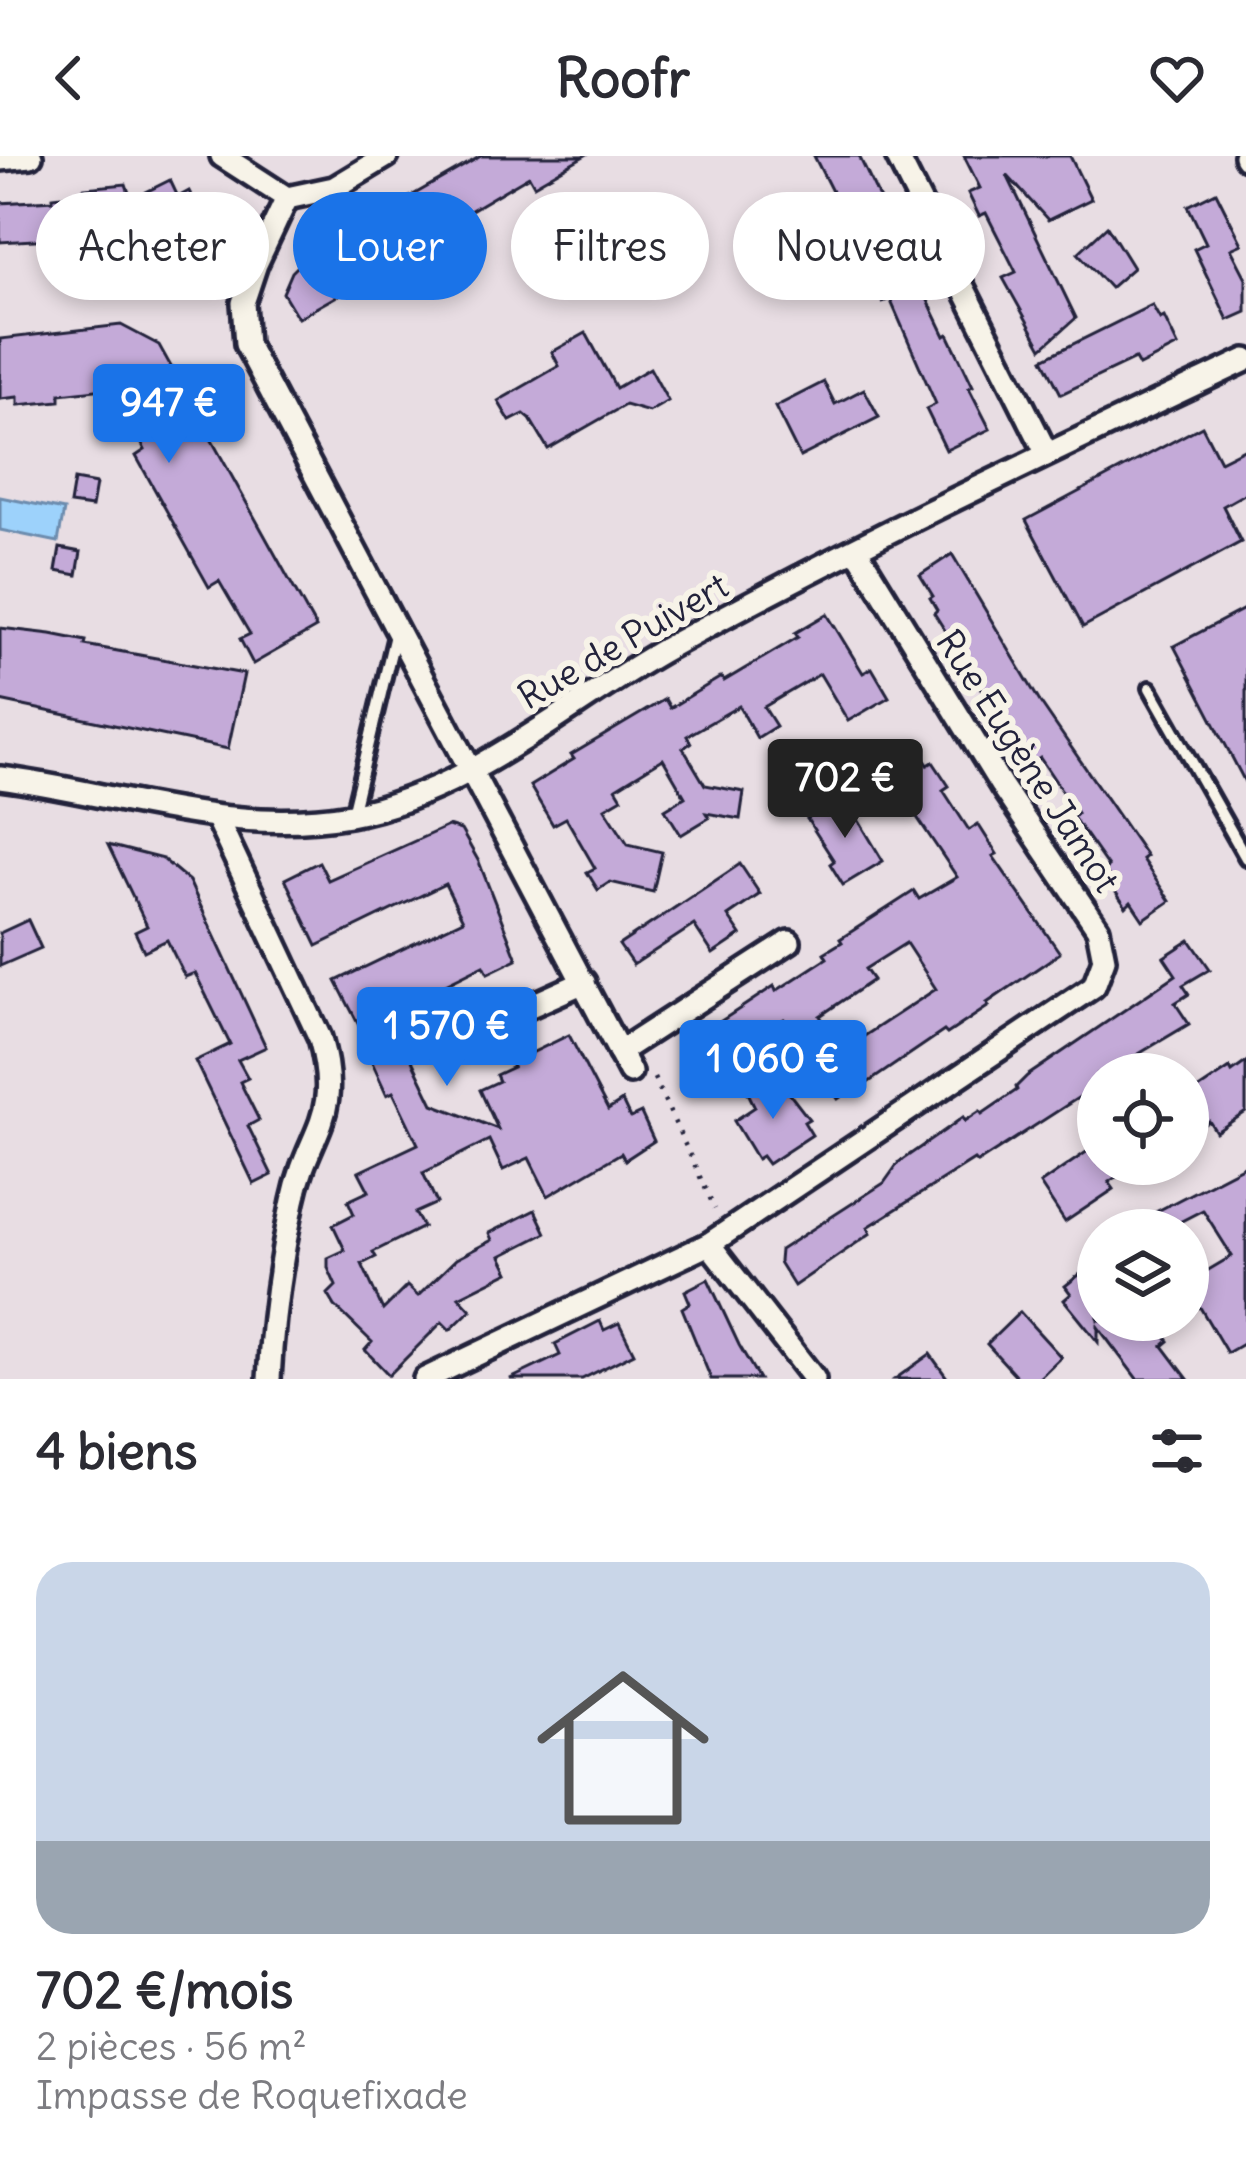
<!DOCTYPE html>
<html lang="fr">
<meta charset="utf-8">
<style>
body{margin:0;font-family:Delius,sans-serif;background:#f2f2f3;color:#2b2b33;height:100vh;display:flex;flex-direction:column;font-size:45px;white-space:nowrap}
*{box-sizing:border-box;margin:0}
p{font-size:39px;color:#7c7c81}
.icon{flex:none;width:66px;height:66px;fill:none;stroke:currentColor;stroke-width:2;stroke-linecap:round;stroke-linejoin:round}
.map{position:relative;height:1223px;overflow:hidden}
.sheet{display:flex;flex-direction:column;background:#fff;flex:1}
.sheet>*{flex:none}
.banner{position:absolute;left:36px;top:36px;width:1176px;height:108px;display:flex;gap:24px}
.buttons{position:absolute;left:1077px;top:897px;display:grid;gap:24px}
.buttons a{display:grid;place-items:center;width:132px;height:132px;border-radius:50%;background:#fff;box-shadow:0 6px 18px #0003;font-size:60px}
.price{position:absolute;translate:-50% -102px;padding:0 27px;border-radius:12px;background:#1a73e8;color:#fff;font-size:39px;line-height:78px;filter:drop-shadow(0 3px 6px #0008)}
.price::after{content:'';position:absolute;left:50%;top:72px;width:36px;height:27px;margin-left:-18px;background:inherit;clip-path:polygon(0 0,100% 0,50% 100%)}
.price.active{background:#222;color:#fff}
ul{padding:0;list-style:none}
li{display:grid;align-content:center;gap:24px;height:636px;padding:0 36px}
li span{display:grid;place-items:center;height:372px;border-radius:36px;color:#555}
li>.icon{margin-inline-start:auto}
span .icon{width:216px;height:216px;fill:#fffc;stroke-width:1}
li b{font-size:51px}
h2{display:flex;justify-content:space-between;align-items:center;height:144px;padding:0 36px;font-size:51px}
.chip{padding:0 42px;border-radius:54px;background:#fff;box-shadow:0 6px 18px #0003;font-size:42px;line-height:108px}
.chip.active{background:#1a73e8;color:#fff}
header{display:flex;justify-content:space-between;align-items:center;height:156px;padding:0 36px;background:#fff;font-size:54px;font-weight:700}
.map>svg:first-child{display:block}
</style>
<header><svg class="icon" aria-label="back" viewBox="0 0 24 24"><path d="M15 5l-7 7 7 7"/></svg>Roofr<svg class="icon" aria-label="heart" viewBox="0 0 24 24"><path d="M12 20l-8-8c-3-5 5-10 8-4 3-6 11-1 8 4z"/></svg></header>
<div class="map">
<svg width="1246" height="1223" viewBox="0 0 1246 1223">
<rect width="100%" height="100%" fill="#e8dde3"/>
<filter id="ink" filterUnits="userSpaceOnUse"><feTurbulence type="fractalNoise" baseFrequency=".00833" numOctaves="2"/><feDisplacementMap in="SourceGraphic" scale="24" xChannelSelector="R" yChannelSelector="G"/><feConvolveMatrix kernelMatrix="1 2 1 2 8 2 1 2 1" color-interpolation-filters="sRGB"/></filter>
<g filter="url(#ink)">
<polygon fill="#9dd2fb" stroke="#6c8cae" stroke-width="3" points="0,341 64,354 58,386 0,374"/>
<g fill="#c4aad8" stroke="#22223b" stroke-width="3">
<polygon points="481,0 584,0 534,29 529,20 451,66 449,63 378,105 383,114 298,162 283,137 292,116 307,101 304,96 329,81 331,86"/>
<polygon points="814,0 859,0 945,180 948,178 973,230 969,232 990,273 946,294 926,253 936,248 890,143 882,146 871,123 856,131 828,74 847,65"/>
<polygon points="964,0 1070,0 1091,43 1048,64 1007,19 1076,162 1042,192 1003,122 1016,116 986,57 979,60 968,37 980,32"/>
<polygon points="170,24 178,41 189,35 193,43 198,41 208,59 214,55 226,79 220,82 211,102 196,109 188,95 164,102 146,36"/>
<polygon points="126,28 133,49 100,91 88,81 0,86 0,47 53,44 53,41 85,37 84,32"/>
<polygon points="1216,36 1242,88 1231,93 1246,122 1246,156 1228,164 1194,93 1206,87 1188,50"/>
<polygon points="1107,70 1133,112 1110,132 1078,97"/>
<polygon points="1152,149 1160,163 1164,161 1178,190 1139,210 1135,203 1061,238 1043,203"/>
<polygon points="121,169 159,189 316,472 253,508 240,483 250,478 219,425 209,431 136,300 145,294 113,232 60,238 60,245 18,249 18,241 0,243 0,183"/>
<polygon points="586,177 616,232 650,212 668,245 649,256 625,249 548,293 530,263 524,258 510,265 498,245 559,210 552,196"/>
<polygon points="824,226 835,248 864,233 879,261 800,301 775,251"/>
<polygon points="1202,270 1220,305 1246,292 1246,337 1223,350 1241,386 1083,471 1026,364"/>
<polygon points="74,324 96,328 92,351 70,348"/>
<polygon points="60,392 81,396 77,419 56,415"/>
<polygon points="952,398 1040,546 1146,700 1142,703 1170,745 1143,764 1131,746 1126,751 1108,725 1111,723 1104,714 1108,711 1073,661 1077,657 1040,602 1030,609 934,457 937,454 930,442 933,440 920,419"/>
<polygon points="1246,452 1246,628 1174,490"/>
<polygon points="827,458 863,517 872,512 889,541 848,565 820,518 764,551 776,570 757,582 739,550 687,580 691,587 683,592 705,629 744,636 740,663 706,657 709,662 681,679 665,653 685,641 663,603 616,632 622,642 605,652 628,688 662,696 653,736 610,726 598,734 587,716 595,712 566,662 553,669 530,630 574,603 571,599 665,543 670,552 721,521 724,525 798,481 795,477"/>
<polygon points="0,472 51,478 86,485 85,489 244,518 228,593 0,545"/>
<polygon points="919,594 928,609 933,606 949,630 943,634 969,674 978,668 997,698 993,700 1060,797 987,847 989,850 947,878 944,875 850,939 848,936 838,943 821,918 838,907 834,900 936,833 906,787 865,813 873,824 820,860 824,866 798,883 784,863 715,908 697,881 774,830 776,835 827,802 824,797 842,786 840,783 914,735 919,743 957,721 886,615"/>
<polygon points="844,640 883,705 843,729 830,708 834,705 807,663"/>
<polygon points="448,670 461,674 479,706 517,803 488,817 484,809 393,854 395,859 391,861 433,948 498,973 480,934 499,925 496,919 513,911 511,907 569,879 608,954 622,945 630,962 641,957 654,985 625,1004 621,997 548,1040 529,1002 503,1014 489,984 423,1017 437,1047 415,1057 423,1071 373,1096 376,1101 362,1108 383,1154 407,1130 418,1140 456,1103 492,1084 489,1077 535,1054 546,1077 501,1100 509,1116 459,1141 471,1154 450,1174 442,1166 389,1219 365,1194 372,1186 335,1150 328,1138 336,1130 328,1112 328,1102 345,1094 333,1069 354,1058 348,1045 369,1035 359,1016 418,988 393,936 387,939 363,887 367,885 336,825 463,764 445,728 317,790 285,723 319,706 328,724"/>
<polygon points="108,689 163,703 189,725 266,891 238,904 248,922 240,926 259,964 248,970 272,1019 254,1028 195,905 230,888 195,817 185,821 167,784 144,795 135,776 147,770"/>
<polygon points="740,708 760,738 728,760 741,779 713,798 694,769 633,809 619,789"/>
<polygon points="28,764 41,792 0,810 0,777"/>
<polygon points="1190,784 1210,813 1183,829 1189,838 1175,847 1189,868 1105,918 1098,918 1098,929 977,1007 974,1004 868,1071 871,1077 794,1130 779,1106 780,1094 884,1027 899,1006 951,970 963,961 965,965 980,955 982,958 1017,934 1016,931 1027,920 1176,819 1164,801"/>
<polygon points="1246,906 1246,956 1216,976 1209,965 1188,979 1188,940 1230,912 1232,916"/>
<polygon points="775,919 809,963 804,966 812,979 768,1008 762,1000 757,1003 734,965 755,951 748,937"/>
<polygon points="1098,988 1098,1008 1136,1008 1109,1026 1114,1033 1065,1066 1040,1028"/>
<polygon points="1246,1009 1246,1186 1227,1197 1188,1131 1188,1126 1232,1100 1203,1054 1164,1074 1121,1074"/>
<polygon points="1098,1104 1098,1164 1152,1164 1169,1185 1163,1190 1188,1223 1137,1223 1098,1171 1098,1186 1064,1144 1071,1138 1065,1130"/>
<polygon points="708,1123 739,1189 759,1223 711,1223 682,1152 690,1147 685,1135"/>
<polygon points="1020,1156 1061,1201 1038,1223 1019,1223 987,1188"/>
<polygon points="600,1165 604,1174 619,1167 634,1197 582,1223 510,1223 560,1199 555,1188"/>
<polygon points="930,1198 948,1223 895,1223"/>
</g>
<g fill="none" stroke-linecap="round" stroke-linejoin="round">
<g stroke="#22223b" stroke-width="20">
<g id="lane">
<polyline points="1150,532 1246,702"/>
<polyline points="352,658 395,479"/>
</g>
</g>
<g stroke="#22223b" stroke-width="30">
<g id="street">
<polyline points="222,0 287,42 256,108 243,147 246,188 630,916"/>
<polyline points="897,0 1047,298"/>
<polyline points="1245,0 1246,2"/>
<polyline points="0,3 31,0"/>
<polyline points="287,42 334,32 387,0"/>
<path d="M 0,622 C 117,637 230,680 350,659 C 470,637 565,549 669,491 C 857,387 1052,296 1246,204"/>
<path d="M 217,663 L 320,882 C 343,964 308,973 293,1045 C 281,1101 272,1165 269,1223"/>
<polyline points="441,890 584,826"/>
<polyline points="619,896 789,786"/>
<polyline points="709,1088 814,1223"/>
<polyline points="425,1223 709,1088 1094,830 1104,803 1098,773 1001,629 856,393"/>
</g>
</g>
<polyline stroke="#22223b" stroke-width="4.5" stroke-dasharray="3 9" stroke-linecap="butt" points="654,922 715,1053"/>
<use href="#lane" stroke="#f7f3e8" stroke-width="10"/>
<use href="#street" stroke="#f7f3e8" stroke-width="21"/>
</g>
</g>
<g text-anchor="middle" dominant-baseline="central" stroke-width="12" stroke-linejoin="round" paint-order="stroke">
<g font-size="36" fill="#22223b" stroke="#f7f3e8">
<text transform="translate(623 485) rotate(-30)">Rue de Puivert</text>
<text transform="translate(1028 605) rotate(57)">Rue Eugène Jamot</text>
</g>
</g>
</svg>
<div class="buttons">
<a><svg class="icon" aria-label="locate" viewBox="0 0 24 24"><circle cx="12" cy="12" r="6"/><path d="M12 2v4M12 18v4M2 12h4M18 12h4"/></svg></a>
<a><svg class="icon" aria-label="layers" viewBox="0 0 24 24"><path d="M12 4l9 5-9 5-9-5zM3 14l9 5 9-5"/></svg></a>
</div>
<b class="price" style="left:169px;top:310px">947 €</b>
<b class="price active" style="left:845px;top:685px">702 €</b>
<b class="price" style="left:447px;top:933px">1 570 €</b>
<b class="price" style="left:773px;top:966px">1 060 €</b>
<div class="banner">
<a class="chip">Acheter</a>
<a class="chip active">Louer</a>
<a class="chip">Filtres</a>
<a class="chip">Nouveau</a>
</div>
</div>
<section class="sheet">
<h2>4 biens<svg class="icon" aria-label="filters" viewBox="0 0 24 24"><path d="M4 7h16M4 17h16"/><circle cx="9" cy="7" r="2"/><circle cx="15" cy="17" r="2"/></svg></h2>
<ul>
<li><span style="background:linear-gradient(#c9d6e8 75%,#9aa5b1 0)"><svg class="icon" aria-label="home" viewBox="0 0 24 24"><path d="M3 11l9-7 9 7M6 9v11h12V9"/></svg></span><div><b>702 €/mois</b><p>2 pièces · 56 m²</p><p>Impasse de Roquefixade</p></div></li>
</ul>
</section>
